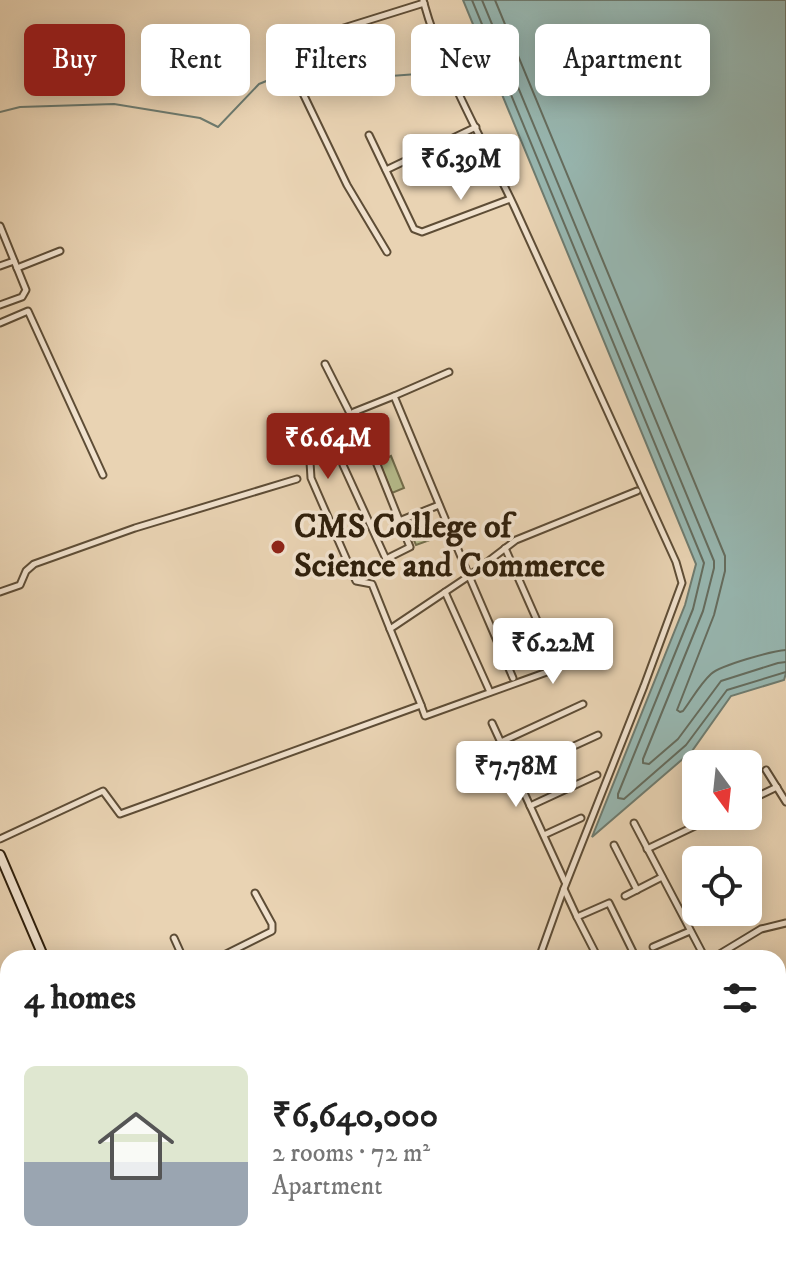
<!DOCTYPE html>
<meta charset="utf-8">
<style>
body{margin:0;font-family:"IM FELL DW Pica",serif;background:#f6f6f6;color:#222;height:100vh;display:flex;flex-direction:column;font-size:30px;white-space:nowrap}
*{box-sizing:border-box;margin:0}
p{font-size:26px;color:#767676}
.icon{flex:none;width:44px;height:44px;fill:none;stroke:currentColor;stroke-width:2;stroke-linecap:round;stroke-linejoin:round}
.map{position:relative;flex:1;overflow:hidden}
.sheet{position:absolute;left:0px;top:950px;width:786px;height:312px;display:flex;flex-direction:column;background:#fff;border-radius:24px 24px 0 0;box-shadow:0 4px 20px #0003}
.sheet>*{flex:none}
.guide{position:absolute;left:24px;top:24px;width:738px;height:72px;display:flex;gap:16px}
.needle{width:52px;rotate:165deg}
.tools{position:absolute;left:682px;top:750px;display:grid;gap:16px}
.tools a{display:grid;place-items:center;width:80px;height:80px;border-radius:12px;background:#fff;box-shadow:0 4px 20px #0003;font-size:40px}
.price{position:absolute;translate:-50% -68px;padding:0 18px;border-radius:8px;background:#fff;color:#222;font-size:26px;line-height:52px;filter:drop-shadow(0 2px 4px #0008)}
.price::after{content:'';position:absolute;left:50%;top:48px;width:24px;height:18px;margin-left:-12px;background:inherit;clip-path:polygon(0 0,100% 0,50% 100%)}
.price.on{background:#8f2418;color:#fff}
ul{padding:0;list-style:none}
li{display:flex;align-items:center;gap:24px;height:200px;padding:0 24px}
li span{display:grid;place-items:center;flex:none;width:224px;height:160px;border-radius:12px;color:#555}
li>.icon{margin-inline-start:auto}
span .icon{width:96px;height:96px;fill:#fffc;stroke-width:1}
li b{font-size:34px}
h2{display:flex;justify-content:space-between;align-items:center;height:96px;padding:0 24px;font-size:34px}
.chip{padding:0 28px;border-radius:12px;background:#fff;box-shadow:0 4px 20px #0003;font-size:28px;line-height:72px}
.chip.on{background:#8f2418;color:#fff}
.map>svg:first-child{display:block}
</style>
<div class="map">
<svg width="786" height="1262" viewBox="0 0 786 1262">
<rect width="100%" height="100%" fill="#e9d3b3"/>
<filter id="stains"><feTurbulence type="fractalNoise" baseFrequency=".0025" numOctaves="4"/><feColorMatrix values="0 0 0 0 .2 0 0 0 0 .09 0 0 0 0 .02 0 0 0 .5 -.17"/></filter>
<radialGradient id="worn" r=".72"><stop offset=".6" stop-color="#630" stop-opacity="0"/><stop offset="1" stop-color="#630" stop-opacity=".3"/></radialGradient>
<g fill="#b6bc8c" stroke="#736e4c" stroke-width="2">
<polygon points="391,456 404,488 392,493 379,462"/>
<polygon points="419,514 430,540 416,545 405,520"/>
</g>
<polygon fill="#97b7b1" stroke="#6e7b6f" stroke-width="2" points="463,0 786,0 786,673 784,680 731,696 692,751 592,837 685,605 696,564"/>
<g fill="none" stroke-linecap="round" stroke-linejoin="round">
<g stroke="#646c5e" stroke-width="2">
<polyline points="472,0 704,563 693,609 618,794 618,798 624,799 686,745 727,690 786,672"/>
<polyline points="482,0 714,561 714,568 703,611 643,759 643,763 649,764 678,739 721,681 778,663 786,662"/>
<path d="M 495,0 L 725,556 L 725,571 L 714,615 L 677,710 L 680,712 L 683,711 C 692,699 700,684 711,674 C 721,665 772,651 786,650"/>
</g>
<polyline stroke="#6e7b6f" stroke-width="2" points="0,112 20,107 114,104 200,118 218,127 259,84 308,64 377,77 431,73 485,59"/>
<g stroke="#5e4d36" stroke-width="9">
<g id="street">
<path d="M 423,0 C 443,73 482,138 514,206 C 569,325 622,444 676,562 L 682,583 L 644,686 L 563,891 L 539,958"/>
<polyline points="369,135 414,229 422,232 510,199"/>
<polyline points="386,170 476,127"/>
<polyline points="0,226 26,290 22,297 0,305"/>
<path d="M 387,252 L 347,185 L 297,81 C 292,68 291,55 299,42 L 424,3"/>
<polyline points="0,266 14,261"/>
<polyline points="17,268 60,251"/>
<polyline points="0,323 28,311 103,475"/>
<polyline points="325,364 364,441 310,462 311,478 356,581 372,584 390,629"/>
<polyline points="354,412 394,396"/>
<polyline points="343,465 386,559 410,547 356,412"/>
<polyline points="399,521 439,505"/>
<polyline points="0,592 20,585 26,571 34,564 135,528 297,479"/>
<polyline points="445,592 490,692"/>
<polyline points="513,678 469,576 516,540 637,491"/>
<polyline points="421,705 425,716 558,668 505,548"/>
<polyline points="492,723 565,882"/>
<polyline points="501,742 583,704"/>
<polyline points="766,770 786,802"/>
<polyline points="515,773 598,735"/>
<polyline points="748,801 777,787"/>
<polyline points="530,806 597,775"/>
<polyline points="634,823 705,958"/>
<polyline points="544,835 581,818"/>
<polyline points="0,839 103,791 120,814 421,705 390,629 469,576 394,396 449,372"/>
<polyline points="614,845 637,890"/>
<polyline points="647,849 716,816"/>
<polyline points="564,889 577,917"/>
<polyline points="625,896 662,877"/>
<polyline points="174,938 183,958"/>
<polyline points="653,947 690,931"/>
<polyline points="218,958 272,931 272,924 255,893"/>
<polyline points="598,958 577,917 609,903 636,958"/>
<polyline points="713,958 761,929 786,923"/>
<polyline points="0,1023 8,1020"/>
<polyline points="778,1090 786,1087"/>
<polyline points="778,1168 786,1164"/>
<polyline points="778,1207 786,1203"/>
<polyline points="0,1228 8,1249"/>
<polyline points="10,1254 13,1262"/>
<polyline points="62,1254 66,1262"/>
<polyline points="503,1254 507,1262"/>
<polyline points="545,1254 549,1262"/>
<polyline points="278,1262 300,1254"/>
<polyline points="569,1262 585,1254"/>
<polyline points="692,1262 711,1254"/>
</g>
</g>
<g stroke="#30200c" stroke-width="12">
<g id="secondary">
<polyline points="0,855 44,958"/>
<polyline points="190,1254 194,1262"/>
</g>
</g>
<use href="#street" stroke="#f1e2ce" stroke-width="5"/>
<use href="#secondary" stroke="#f1e2ce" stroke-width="8"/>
</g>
<circle fill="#8f2418" stroke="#f1e2ce" stroke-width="3" cx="278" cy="547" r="8"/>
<g text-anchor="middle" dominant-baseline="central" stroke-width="7" stroke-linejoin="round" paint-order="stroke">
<g font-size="34" font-weight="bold" fill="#30200c" stroke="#f1e2ce" text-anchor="start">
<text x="294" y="527">CMS College of<tspan x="294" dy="39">Science and Commerce</tspan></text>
</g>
</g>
<rect width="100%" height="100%" filter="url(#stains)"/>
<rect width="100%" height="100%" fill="url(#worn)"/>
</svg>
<div class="tools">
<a><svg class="needle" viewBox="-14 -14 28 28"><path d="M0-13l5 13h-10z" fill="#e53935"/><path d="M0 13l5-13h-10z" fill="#767676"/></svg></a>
<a><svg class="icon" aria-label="locate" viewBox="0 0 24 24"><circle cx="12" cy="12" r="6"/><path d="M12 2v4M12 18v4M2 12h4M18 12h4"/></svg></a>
</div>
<b class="price" style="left:461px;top:202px">₹6.39M</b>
<b class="price on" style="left:328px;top:481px">₹6.64M</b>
<b class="price" style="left:553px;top:686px">₹6.22M</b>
<b class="price" style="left:516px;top:809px">₹7.78M</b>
<div class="guide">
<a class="chip on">Buy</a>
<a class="chip">Rent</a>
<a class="chip">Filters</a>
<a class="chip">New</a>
<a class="chip">Apartment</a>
</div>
<section class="sheet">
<h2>4 homes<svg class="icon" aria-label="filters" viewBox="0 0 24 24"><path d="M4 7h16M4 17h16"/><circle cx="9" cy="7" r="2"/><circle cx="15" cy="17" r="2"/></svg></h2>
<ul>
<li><span style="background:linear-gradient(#dfe7d0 60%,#9aa5b1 0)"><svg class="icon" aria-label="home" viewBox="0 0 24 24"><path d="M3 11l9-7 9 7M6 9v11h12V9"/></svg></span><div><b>₹6,640,000</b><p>2 rooms · 72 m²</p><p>Apartment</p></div></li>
</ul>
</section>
</div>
